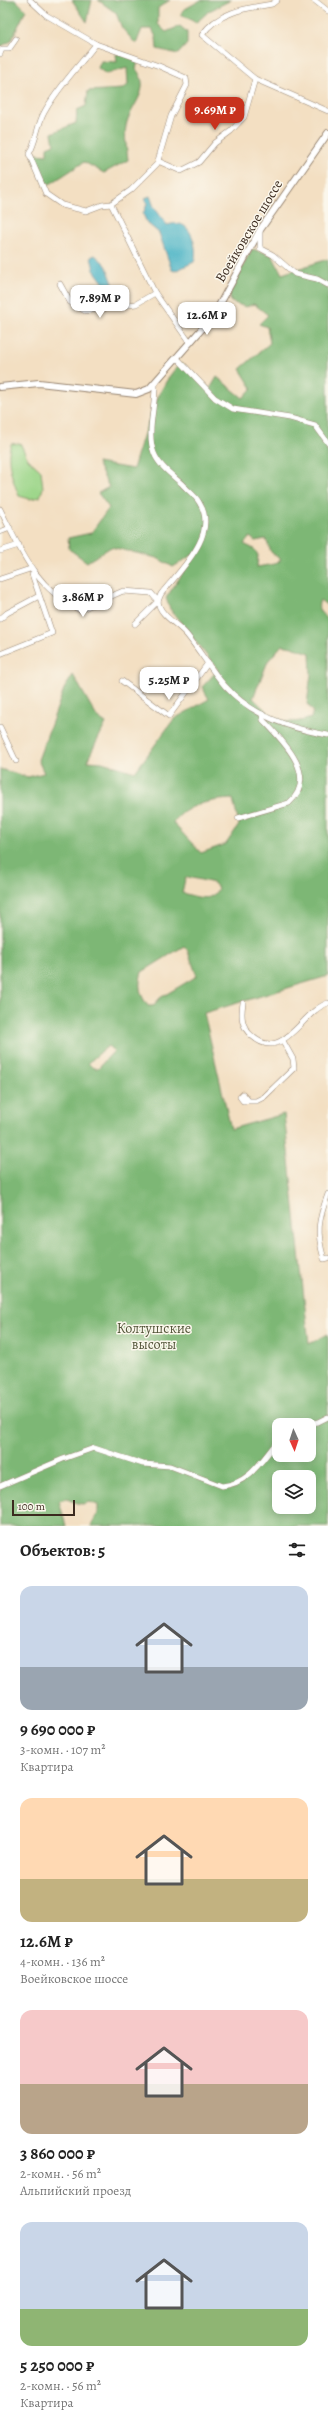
<!DOCTYPE html>
<html lang="ru">
<meta charset="utf-8">
<style>
body{margin:0;font-family:Alegreya,serif;background:#f2f2f2;color:#222;height:100vh;display:flex;flex-direction:column;font-size:15px;white-space:nowrap}
*{box-sizing:border-box;margin:0}
p{font-size:13px;color:#767676}
.icon{flex:none;width:22px;height:22px;fill:none;stroke:currentColor;stroke-width:2;stroke-linecap:round;stroke-linejoin:round}
.map{position:relative;height:1526px;overflow:hidden}
.sheet{display:flex;flex-direction:column;background:#fff;flex:1}
.sheet>*{flex:none}
.needle{width:26px;rotate:177deg}
.fabs{position:absolute;left:272px;top:1418px;display:grid;gap:8px}
.fabs a{display:grid;place-items:center;width:44px;height:44px;border-radius:8px;background:#fff;box-shadow:0 2px 10px #0003;font-size:20px}
.scale{position:absolute;left:12px;bottom:10px;width:63px;box-sizing:border-box;padding-left:4px;border:2px solid #3b2a1e;border-top:0;font-size:11px;line-height:14px;white-space:nowrap;color:#3b2a1e;-webkit-text-stroke:3px #fbf7ec;paint-order:stroke}
.price{position:absolute;translate:-50% -34px;padding:0 9px;border-radius:8px;background:#fff;color:#222;font-size:13px;line-height:26px;filter:drop-shadow(0 1px 2px #0008)}
.price::after{content:'';position:absolute;left:50%;top:24px;width:12px;height:9px;margin-left:-6px;background:inherit;clip-path:polygon(0 0,100% 0,50% 100%)}
.price.active{background:#c8321e;color:#fff}
ul{padding:0;list-style:none}
li{display:grid;align-content:center;gap:8px;height:212px;padding:0 20px}
li span{display:grid;place-items:center;height:124px;border-radius:12px;color:#555}
li>.icon{margin-inline-start:auto}
span .icon{width:72px;height:72px;fill:#fffc;stroke-width:1}
li b{font-size:17px}
h2{display:flex;justify-content:space-between;align-items:center;height:48px;padding:0 20px;font-size:17px}
.map>svg:first-child{display:block}
</style>
<div class="map">
<svg width="328" height="1526" viewBox="0 0 328 1526">
<rect width="100%" height="100%" fill="#fbf7ec"/>
<filter id="ink" filterUnits="userSpaceOnUse"><feTurbulence type="fractalNoise" baseFrequency=".025" numOctaves="2"/><feDisplacementMap in="SourceGraphic" scale="8" xChannelSelector="R" yChannelSelector="G"/><feConvolveMatrix kernelMatrix="1 2 1 2 8 2 1 2 1" color-interpolation-filters="sRGB"/></filter>
<filter id="wash" filterUnits="userSpaceOnUse"><feTurbulence type="fractalNoise" baseFrequency=".012" numOctaves="4" result="noise"/><feDisplacementMap in="SourceGraphic" scale="16" xChannelSelector="R" yChannelSelector="G"/><feGaussianBlur stdDeviation="0.9" result="paint"/><feColorMatrix in="noise" values="0 0 0 0 0 0 0 0 0 0 0 0 0 0 0 0 0 1.4 0 .05"/><feComposite in="paint" operator="in"/></filter>
<g filter="url(#wash)">
<rect width="100%" height="100%" fill="#f3dfc2"/>
<path fill="#9cd689" stroke="#6c8054" d="M 20,443 L 28,459 L 41,471 L 43,488 L 40,497 L 30,499 L 19,496 C 13,481 5,459 11,444 Z"/>
<g fill="#7db775" stroke="#5c704a" fill-rule="evenodd">
<polygon points="0,0 16,0 26,10 11,41 0,47"/>
<polygon points="72,0 92,0 87,22"/>
<polygon points="98,0 170,0 158,8 158,24 166,32 180,26 187,32 187,44 178,54 157,49 156,37 152,29 142,29 136,44 122,28 116,13"/>
<polygon points="201,0 231,0 209,11 196,23 181,14 183,10"/>
<path d="M 116,54 L 125,55 L 138,61 L 136,69 C 153,90 130,105 126,126 C 124,136 127,150 128,160 L 104,173 L 84,162 L 47,186 L 34,159 L 37,154 L 47,155 L 47,147 L 54,144 L 52,133 L 76,123 L 77,110 L 86,106 L 88,91 L 123,89 L 128,85 L 127,68 L 106,74 L 98,68 L 101,61 L 117,62 Z"/>
<path d="M 252,249 L 272,255 L 282,274 L 328,259 L 328,606 L 320,600 C 316,610 321,613 328,619 L 328,976 L 204,1013 L 231,1129 L 284,1114 L 309,1344 L 328,1334 L 328,1526 L 91,1526 L 98,1514 L 98,1505 L 89,1502 C 79,1507 75,1501 66,1499 L 59,1501 L 66,1526 L 0,1526 L 0,769 L 28,777 L 44,773 L 38,760 L 64,689 L 73,675 L 97,717 L 106,723 L 87,761 L 102,762 L 135,772 L 174,719 L 209,699 L 202,687 L 218,670 L 170,609 L 166,598 L 197,552 L 173,567 L 157,558 L 111,547 L 87,562 L 69,549 L 68,538 L 91,533 L 109,508 L 98,493 L 109,487 L 97,463 L 133,469 C 141,443 159,378 182,363 L 210,389 L 217,377 L 243,398 L 252,388 L 240,369 L 270,343 L 267,327 L 259,324 L 268,315 L 254,304 L 246,307 L 231,302 L 229,293 ZM 250,537 L 255,541 L 266,539 L 271,552 L 281,560 L 274,564 L 257,567 L 258,555 L 254,549 L 244,544 ZM 282,645 L 292,647 L 310,653 L 311,674 L 307,704 L 313,711 L 311,718 C 283,728 272,717 253,698 L 268,661 ZM 233,799 L 239,825 L 226,844 L 201,853 L 173,823 C 186,804 211,800 233,799 ZM 188,877 L 214,883 L 218,888 C 212,904 195,896 182,893 L 185,879 ZM 184,946 L 187,949 L 197,976 L 160,998 L 153,1006 L 148,1006 C 139,994 138,985 142,972 ZM 108,1046 L 114,1051 L 98,1068 L 93,1068 L 88,1063 ZM 279,1425 L 309,1425 L 309,1455 L 279,1455 ZM 279,1477 L 309,1477 L 309,1507 L 279,1507 Z"/>
</g>
<g fill="#47b2c5" stroke="#416e72">
<path d="M 150,196 L 154,207 L 167,225 C 171,224 176,223 180,224 C 193,227 198,251 194,262 L 175,271 L 172,270 L 159,233 L 147,223 L 143,214 L 147,204 L 145,198 Z"/>
<polygon points="95,255 106,265 114,286 108,289 94,270 91,257"/>
</g>
</g>
<g filter="url(#ink)">
<g fill="none" stroke-linecap="round" stroke-linejoin="round">
<g stroke="#978470" stroke-width="6">
<g id="minor">
<path d="M 30,0 L 46,15 L 96,44 C 80,65 58,87 45,111 C 37,124 37,140 29,154 L 46,194 L 62,205 L 86,211 L 102,205 L 111,204 L 155,293 L 190,343"/>
<path d="M 277,0 L 272,4 C 247,8 217,12 202,35 L 255,79 L 328,111"/>
<polyline points="314,0 328,11"/>
<polyline points="96,44 159,66 186,78 187,85 171,116 157,164 131,190 111,204"/>
<polyline points="0,54 2,49 9,49 16,39"/>
<polyline points="158,161 181,171 199,162 215,143 231,131 244,117 255,79"/>
<polyline points="260,230 260,248 273,255 295,274 317,279 328,285"/>
<polyline points="60,284 70,302 85,311 136,304 155,293"/>
<polyline points="177,358 215,398 233,409 290,418 315,425 328,443"/>
<path d="M 0,509 C 21,551 35,588 80,610 L 123,591 L 151,593 L 158,601"/>
<polyline points="0,532 10,528"/>
<polyline points="0,551 19,545"/>
<polyline points="0,579 30,569"/>
<path d="M 158,601 C 159,615 178,624 187,635 C 200,651 211,670 225,686 C 251,715 291,729 328,735"/>
<polyline points="0,619 7,613 39,596"/>
<path d="M 135,624 L 158,601 L 161,594 C 180,570 220,534 199,502 C 195,495 187,490 182,484 C 172,475 159,466 154,453 C 146,432 156,405 155,383"/>
<polyline points="0,654 52,633 32,574"/>
<polyline points="122,681 169,716 208,663"/>
<polyline points="0,727 16,761"/>
<path d="M 238,818 L 289,803 C 320,776 282,740 263,720 L 262,714"/>
<path d="M 243,1003 C 241,1015 241,1027 252,1036 C 283,1064 302,1011 328,1003"/>
<polyline points="248,1100 243,1094 240,1097 243,1101 256,1101 264,1097 294,1068 293,1059 283,1041"/>
<path d="M 328,1194 C 318,1221 316,1232 324,1259 L 328,1258"/>
<polyline points="303,1425 318,1422 328,1417"/>
<path d="M 0,1486 L 63,1459 L 94,1448 L 143,1464 L 170,1466 L 222,1486 C 250,1484 262,1459 279,1440"/>
</g>
</g>
<g stroke="#978470" stroke-width="8">
<polyline id="tertiary" points="0,387 39,383 136,394 149,389 214,315 260,230 328,133"/>
</g>
<use href="#minor" stroke="#fff" stroke-width="5"/>
<use href="#tertiary" stroke="#fff" stroke-width="6"/>
</g>
</g>
<g text-anchor="middle" dominant-baseline="central" stroke-width="3" stroke-linejoin="round" paint-order="stroke">
<g font-size="14" fill="#3b2a1e" stroke="#fbf7ec">
<text transform="translate(249 231) rotate(-59)">Воейковское шоссе</text>
</g>
<g font-size="14" fill="#535539" stroke="#fbf7ec">
<text x="154" y="1328">Колтушские<tspan x="154" dy="16">высоты</tspan></text>
</g>
</g>
</svg>
<div class="fabs">
<a><svg class="needle" viewBox="-14 -14 28 28"><path d="M0-13l5 13h-10z" fill="#e53935"/><path d="M0 13l5-13h-10z" fill="#767676"/></svg></a>
<a><svg class="icon" aria-label="layers" viewBox="0 0 24 24"><path d="M12 4l9 5-9 5-9-5zM3 14l9 5 9-5"/></svg></a>
</div>
<div class="scale">100 m</div>
<b class="price active" style="left:215px;top:131px">9.69M ₽</b>
<b class="price" style="left:100px;top:319px">7.89M ₽</b>
<b class="price" style="left:207px;top:336px">12.6M ₽</b>
<b class="price" style="left:83px;top:618px">3.86M ₽</b>
<b class="price" style="left:169px;top:701px">5.25M ₽</b>
</div>
<section class="sheet">
<h2>Объектов: 5<svg class="icon" aria-label="filters" viewBox="0 0 24 24"><path d="M4 7h16M4 17h16"/><circle cx="9" cy="7" r="2"/><circle cx="15" cy="17" r="2"/></svg></h2>
<ul>
<li><span style="background:linear-gradient(#c9d6e8 65%,#9aa5b1 0)"><svg class="icon" aria-label="home" viewBox="0 0 24 24"><path d="M3 11l9-7 9 7M6 9v11h12V9"/></svg></span><div><b>9 690 000 ₽</b><p>3-комн. · 107 m²</p><p>Квартира</p></div></li>
<li><span style="background:linear-gradient(#ffd9b3 65%,#c2b280 0)"><svg class="icon" aria-label="home" viewBox="0 0 24 24"><path d="M3 11l9-7 9 7M6 9v11h12V9"/></svg></span><div><b>12.6M ₽</b><p>4-комн. · 136 m²</p><p>Воейковское шоссе</p></div></li>
<li><span style="background:linear-gradient(#f6c9c9 60%,#b9a48a 0)"><svg class="icon" aria-label="home" viewBox="0 0 24 24"><path d="M3 11l9-7 9 7M6 9v11h12V9"/></svg></span><div><b>3 860 000 ₽</b><p>2-комн. · 56 m²</p><p>Альпийский проезд</p></div></li>
<li><span style="background:linear-gradient(#c9d6e8 70%,#8fb573 0)"><svg class="icon" aria-label="home" viewBox="0 0 24 24"><path d="M3 11l9-7 9 7M6 9v11h12V9"/></svg></span><div><b>5 250 000 ₽</b><p>2-комн. · 56 m²</p><p>Квартира</p></div></li>
</ul>
</section>
